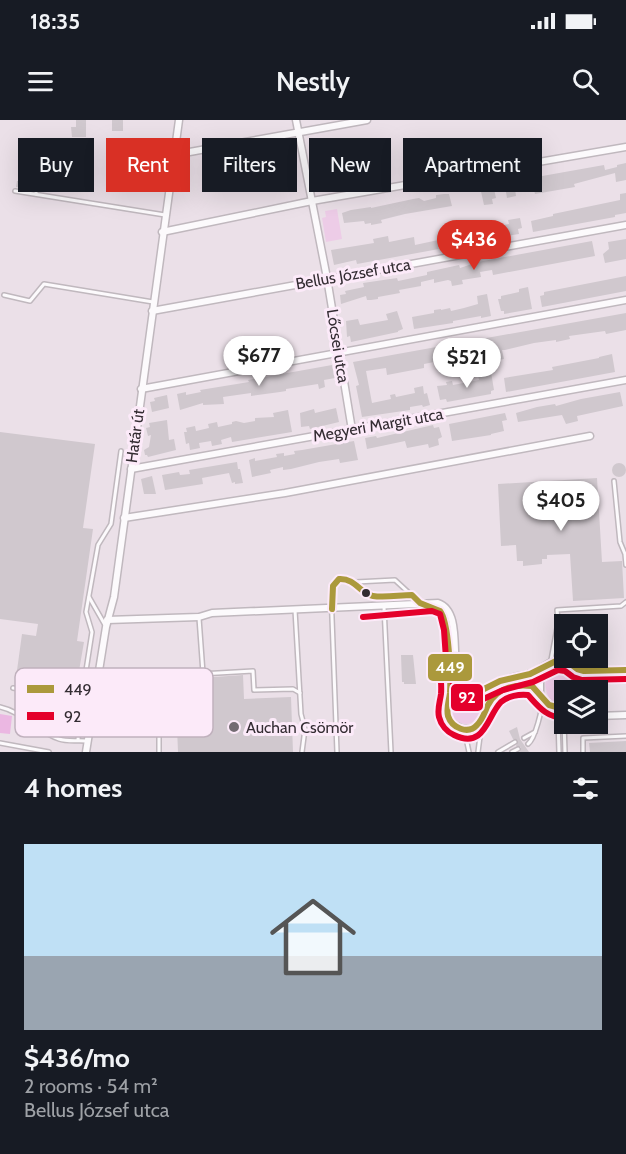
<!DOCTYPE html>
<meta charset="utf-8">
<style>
body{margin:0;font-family:Cabin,sans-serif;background:#242831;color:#f1f3f6;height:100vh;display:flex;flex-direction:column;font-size:22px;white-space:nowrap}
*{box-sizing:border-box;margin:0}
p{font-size:20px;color:#9ea1a6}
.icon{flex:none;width:33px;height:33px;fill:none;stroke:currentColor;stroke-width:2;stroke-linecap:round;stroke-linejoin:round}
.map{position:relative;height:632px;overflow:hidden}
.details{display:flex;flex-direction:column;background:#171b24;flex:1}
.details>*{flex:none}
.guide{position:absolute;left:18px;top:18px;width:591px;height:54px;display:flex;gap:12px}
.controls{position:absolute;left:554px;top:494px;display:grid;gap:12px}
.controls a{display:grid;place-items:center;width:54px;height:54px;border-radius:0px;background:#171b24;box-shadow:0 6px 24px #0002;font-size:30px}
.price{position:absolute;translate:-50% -51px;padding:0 14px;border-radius:21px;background:#fff;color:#222;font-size:20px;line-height:39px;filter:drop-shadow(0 2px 3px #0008)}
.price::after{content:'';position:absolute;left:50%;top:36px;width:18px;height:14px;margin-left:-9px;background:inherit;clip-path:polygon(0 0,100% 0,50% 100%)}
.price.current{background:#d93025;color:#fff}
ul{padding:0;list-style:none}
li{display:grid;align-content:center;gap:12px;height:318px;padding:0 24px}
li span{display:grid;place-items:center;height:186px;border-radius:0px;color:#555}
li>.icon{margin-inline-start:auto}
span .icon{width:108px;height:108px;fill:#fffc;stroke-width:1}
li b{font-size:26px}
h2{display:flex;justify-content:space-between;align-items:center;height:72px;padding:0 24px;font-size:26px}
.chip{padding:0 21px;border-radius:0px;background:#171b24;box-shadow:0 6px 24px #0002;font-size:21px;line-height:54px}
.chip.current{background:#d93025;color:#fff}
.status{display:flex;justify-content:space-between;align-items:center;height:42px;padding:0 30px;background:#171b24;direction:ltr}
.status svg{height:16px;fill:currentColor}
header{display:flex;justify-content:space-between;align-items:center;height:78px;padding:0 24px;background:#171b24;font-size:27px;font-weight:600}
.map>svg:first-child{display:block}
</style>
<div class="status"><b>18:35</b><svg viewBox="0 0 49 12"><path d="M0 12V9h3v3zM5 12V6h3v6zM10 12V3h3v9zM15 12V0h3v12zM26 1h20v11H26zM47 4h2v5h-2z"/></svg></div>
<header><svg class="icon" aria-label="menu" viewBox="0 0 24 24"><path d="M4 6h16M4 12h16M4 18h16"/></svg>Nestly<svg class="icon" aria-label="search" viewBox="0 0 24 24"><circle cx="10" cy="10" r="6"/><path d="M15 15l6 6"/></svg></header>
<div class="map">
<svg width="626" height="632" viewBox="0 0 626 632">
<rect width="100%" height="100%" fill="#ebe0e8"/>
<g fill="#edcce7">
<polygon points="337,89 342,119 326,122 322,98 326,97 325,91"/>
<path d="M 560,545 L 565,546 L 573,553 L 574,569 L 564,570 L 564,583 L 554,582 L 550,579 C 542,567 544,548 560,545 Z"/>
<circle cx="466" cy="590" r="14"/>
</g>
<polygon fill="#ebb7e2" points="0,594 12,596 10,614 0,613"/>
<g fill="#d0c8ce">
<polygon points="76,0 86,0 86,17 72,17 71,7 76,7"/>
<rect x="112" y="0" width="11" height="11"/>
<polygon points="149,38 163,40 161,62 150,61 152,48 148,47"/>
<polygon points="626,43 626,60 616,62 615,53 574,64 575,67 535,74 531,58 604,45 605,50 617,47 617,45"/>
<polygon points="24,44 32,44 32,70 16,67 17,61 23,61"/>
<polygon points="514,61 516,76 507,78 505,66 507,66 506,63"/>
<polygon points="490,65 490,70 494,69 496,78 492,79 493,84 484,85 480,67"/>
<polygon points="626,73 626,93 615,95 615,97 533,112 531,101 553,96 553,94 620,80 620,74"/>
<polygon points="444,74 449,74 452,86 405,94 381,100 382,103 371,105 371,103 365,104 364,101 344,103 342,93 351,90 371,87 371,88 413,79 419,78 424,81 436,78 436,75"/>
<polygon points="520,98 522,108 518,109 519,114 494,118 493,114 481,116 482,121 469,123 469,121 438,127 439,129 357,144 356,140 334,145 331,130 374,123 373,119 388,116 389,122 414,117 415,125 443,119 442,112 450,110 451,112 458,111 458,112 476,109 477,110 509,104 508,100"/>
<polygon points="626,119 626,139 605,143 603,134 609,129 608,122"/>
<polygon points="592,121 595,136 493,155 492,150 480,152 481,157 462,160 463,164 452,166 451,161 448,160 434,163 434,159 421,162 421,166 399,170 400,173 378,177 378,179 371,180 367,180 366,176 341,184 340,175 346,174 345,171 364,167 363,163 397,158 398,161 427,155 427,152 459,145 460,148 478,142"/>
<polygon points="626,156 626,171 542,187 540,176 544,175 544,172"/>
<polygon points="528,167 532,189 504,194 504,191 501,191 498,179 501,179 501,176 519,172 519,169"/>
<polygon points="487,174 491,196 481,198 481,196 453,201 453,203 414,209 412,197 434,193 434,190 441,189 441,190 450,188 451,191 464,188 478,184 477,176"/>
<polygon points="397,191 403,209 398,211 398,212 351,222 350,216 347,217 346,201 358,199 360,205 388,200 386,194"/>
<polygon points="626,193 626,210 606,214 605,211 569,216 570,219 556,222 556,220 534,223 505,230 502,230 504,239 491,241 490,236 471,240 470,235 424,244 424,248 387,255 386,248 366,251 372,283 391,279 390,275 395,274 396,277 415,273 414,268 423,266 424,274 427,273 430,285 423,287 422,285 410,287 410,290 362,297 356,266 359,265 353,242"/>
<polygon points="612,234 615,252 506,272 504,258 553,250 552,247 599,238 599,237"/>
<polygon points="332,245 335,258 324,260 325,267 319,269 318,264 286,269 286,271 280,272 251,276 251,273 223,277 224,284 203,285 203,283 180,290 177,274 186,272 186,275 201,272 200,270 249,262 248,260"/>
<polygon points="491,252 494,270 491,271 491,274 447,282 446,279 440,280 437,266 447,265 446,262 452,261 453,265 479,260 478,255"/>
<polygon points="620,272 623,286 577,296 578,301 566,304 562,295 518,302 516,293 537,287 555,284 556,286 581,279"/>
<polygon points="167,275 169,288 152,292 150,282 155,281 154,278"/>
<polygon points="336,288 339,302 310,309 309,306 301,307 300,293 314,289 315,293"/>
<polygon points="288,290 292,312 232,322 231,317 221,320 222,324 212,326 211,321 199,323 200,328 190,330 189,323 186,324 184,312 187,312 186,308 195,306 196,311 209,308 208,304 217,302 218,307 232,304 232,302 236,301 244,303 255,301 255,298 274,297 273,293"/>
<polygon points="505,293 507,300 502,301 504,311 491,314 491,315 452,321 449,304"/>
<polygon points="167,300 169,320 174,319 176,330 148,337 147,335 145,335 144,330 149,327 151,315 148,316 146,308 150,307 149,303"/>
<polygon points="433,305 434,308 439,307 442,317 438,319 439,325 429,328 428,324 407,328 405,321 367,329 365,318 376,316 377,318"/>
<polygon points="0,312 95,324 83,408 93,409 77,521 84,522 75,574 15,565 22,514 36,516 38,504 0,499"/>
<polygon points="354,321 358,340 340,343 339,339 319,342 291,349 283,350 283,347 270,350 271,353 252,357 249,340 255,338 255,341 277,337 276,334 284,333 284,336 295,334 294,331 302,330"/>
<polygon points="237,342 238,349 240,349 243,363 235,364 235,362 232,363 229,353 202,358 203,364 165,370 162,355 179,352 180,355 190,354 189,350"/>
<circle cx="619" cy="350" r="7"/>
<polygon points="152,356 156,374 144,374 141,359"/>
<polygon points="597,358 602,442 622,441 624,478 573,481 570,434 547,435 547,439 542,439 542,444 523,446 523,441 517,441 516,425 501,426 498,364"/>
<polygon points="401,535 413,535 416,564 404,564 404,562 402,562"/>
<polygon points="243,555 244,579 291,577 293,632 178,632 176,582 200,581 200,558"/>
<polygon points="517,607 520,619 529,632 520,632 521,627 516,626 518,621 513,619 509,611"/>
<polygon points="626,621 626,632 590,632 589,623"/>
</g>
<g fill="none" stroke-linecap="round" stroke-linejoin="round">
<g stroke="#c0b8be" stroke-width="6">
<g id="lane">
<polyline points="15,71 165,95"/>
<polyline points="36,74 36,43"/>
<polyline points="4,175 30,181 44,164 153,182"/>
<polyline points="614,361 620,422 625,434 626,445"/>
<polyline points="355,463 371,476 412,475"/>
<polyline points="89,477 105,505"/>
<polyline points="384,487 391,632"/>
<polyline points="295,490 301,594 305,609 302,632"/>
<polyline points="199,498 203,553"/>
<polyline points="564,532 561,525 557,490 621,486 626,482"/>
<polyline points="551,540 557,508"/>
<polyline points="13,568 82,579"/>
<polyline points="173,577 174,562 183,555 253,551 254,570 293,569 300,573"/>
<path d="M 0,587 C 23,592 37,612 59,619 C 67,622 78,620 87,621"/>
<polyline points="552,589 558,600 559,632"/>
<polyline points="564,601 565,632"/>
<polyline points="461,610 466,618 469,632"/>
<polyline points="159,615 159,632"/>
<polyline points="524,618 535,612"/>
<polyline points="78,620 80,589 92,512 86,492 98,425 111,404 121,331"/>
<polyline points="0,623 49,632"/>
<path d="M 528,624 C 535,619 543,588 542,579"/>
<polyline points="337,632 331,471 332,465 343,459 356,462 395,460 421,484"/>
<polyline points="478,632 482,601"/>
<polyline points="498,632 515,622"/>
<polyline points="512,632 518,629"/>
<polyline points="583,632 583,618 626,616"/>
</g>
</g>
<g stroke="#c0b8be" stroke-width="9">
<g id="street">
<polyline points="296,0 327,158 352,310"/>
<polyline points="173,35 367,0"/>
<polyline points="162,112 312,81 626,27"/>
<polyline points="152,191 626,105"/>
<polyline points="141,269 626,180"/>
<polyline points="131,349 626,260"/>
<polyline points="124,398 285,373 590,316"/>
<path d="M 424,485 C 430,486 437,487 441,491 C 449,500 450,559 450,573 C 450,581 445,588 448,596 C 450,602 455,606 461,608 C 481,614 483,592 490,580 C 498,568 519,564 532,566 C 544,576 545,590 564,589"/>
<path d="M 107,500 L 199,497 L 212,493 L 438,483 C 462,491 451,537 458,558 C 468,571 486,574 485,593"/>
<polyline points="577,549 590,551 626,550"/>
<path d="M 582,570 C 592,558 611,560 626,559"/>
<path d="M 476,573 C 488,567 502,560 515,557 C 520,555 525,556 529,554 C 538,552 545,544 554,541 C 574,535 581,555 580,570"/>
<polyline points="540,573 540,557 545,547"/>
<polyline points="450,580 459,572 472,571"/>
<polyline points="597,596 626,595"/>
<polyline points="86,632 106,507 114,477 179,0"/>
</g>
</g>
<use href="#lane" stroke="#fcfafc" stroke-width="3"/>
<use href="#street" stroke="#fcfafc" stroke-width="6"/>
<g stroke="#fceaf9" stroke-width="10">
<g id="bus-1">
<path d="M 332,489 L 333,466 L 339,459 C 356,458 360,474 373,476 C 385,478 400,475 412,475 L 420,483 L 440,491 C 449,502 451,557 450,573 C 449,581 446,588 448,596 C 452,608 468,615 477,605 C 483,599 485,591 488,585 C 497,568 515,564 532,566 L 549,585 L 564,589"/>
<path d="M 455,536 C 456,553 461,565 476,573 L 500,561 L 530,554 L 556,541 L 568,542 L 577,549 L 584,551 L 626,550"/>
</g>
</g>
<g stroke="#fceaf9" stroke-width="10">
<g id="bus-2">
<polyline points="363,497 432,491 440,494 444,510 446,539 449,556 457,570 473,582 479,581 503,570 533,562 558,550 565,551 573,557 582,560 626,559"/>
<path d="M 439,541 C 440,552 442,563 441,574 C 440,582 437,589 439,597 C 441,605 447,612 454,615 C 485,630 487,596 501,582 C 508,576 519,574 528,575 C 539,587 546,597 564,598"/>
</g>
</g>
<use href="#bus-1" stroke="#ab993c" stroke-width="6"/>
<use href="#bus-2" stroke="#e4002b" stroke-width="6"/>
</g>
<circle fill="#332c32" stroke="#fceaf9" stroke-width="2" cx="366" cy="473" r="5"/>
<circle fill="#736b72" stroke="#fceaf9" stroke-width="2" cx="234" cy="607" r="6"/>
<g text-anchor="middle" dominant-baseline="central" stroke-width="6" stroke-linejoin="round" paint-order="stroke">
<g font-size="16" fill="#332c32" stroke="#fceaf9">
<text transform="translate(353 154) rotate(-10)">Bellus József utca</text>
<text transform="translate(338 226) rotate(81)">Lőcsei utca</text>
<text transform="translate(378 305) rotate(-10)">Megyeri Margit utca</text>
<text transform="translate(135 316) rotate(-82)">Határ út</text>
</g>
<g font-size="16" fill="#332c32" stroke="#fceaf9" text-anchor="start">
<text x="246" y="607">Auchan Csömör</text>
</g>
</g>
<rect x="15" y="548" width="198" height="69" rx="9" fill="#fceaf9" stroke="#c0b1bd" stroke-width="1.5"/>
<rect x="27" y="565" width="27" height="8" fill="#ab993c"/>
<rect x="27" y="592" width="27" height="8" fill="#e4002b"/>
<g font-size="16" fill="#332c32">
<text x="64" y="575">449</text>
<text x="64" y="602">92</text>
</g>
<g stroke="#fceaf9" stroke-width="2">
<rect x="427" y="533" width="46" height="29" rx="6" fill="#ab993c"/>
<rect x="450" y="563" width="34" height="29" rx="6" fill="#e4002b"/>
</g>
<g font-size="16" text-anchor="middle" font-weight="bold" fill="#fff">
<text x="450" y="553">449</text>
<text x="467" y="583">92</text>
</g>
</svg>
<div class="controls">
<a><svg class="icon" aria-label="locate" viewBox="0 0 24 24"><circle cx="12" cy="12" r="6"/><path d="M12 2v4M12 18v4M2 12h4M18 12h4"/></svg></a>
<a><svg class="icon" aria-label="layers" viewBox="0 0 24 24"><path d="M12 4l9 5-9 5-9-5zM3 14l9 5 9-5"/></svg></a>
</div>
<b class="price current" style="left:474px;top:151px">$436</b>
<b class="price" style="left:259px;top:267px">$677</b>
<b class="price" style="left:467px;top:269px">$521</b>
<b class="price" style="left:561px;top:412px">$405</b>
<div class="guide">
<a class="chip">Buy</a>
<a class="chip current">Rent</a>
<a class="chip">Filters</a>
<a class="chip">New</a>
<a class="chip">Apartment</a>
</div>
</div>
<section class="details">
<h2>4 homes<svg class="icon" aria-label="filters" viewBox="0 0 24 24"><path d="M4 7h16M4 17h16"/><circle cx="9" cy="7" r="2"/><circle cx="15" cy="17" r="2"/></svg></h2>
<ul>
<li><span style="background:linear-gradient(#bfe0f5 60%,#9aa5b1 0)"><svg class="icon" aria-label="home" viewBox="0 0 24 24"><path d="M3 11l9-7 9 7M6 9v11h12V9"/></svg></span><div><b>$436/mo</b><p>2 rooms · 54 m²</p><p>Bellus József utca</p></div></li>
</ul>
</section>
